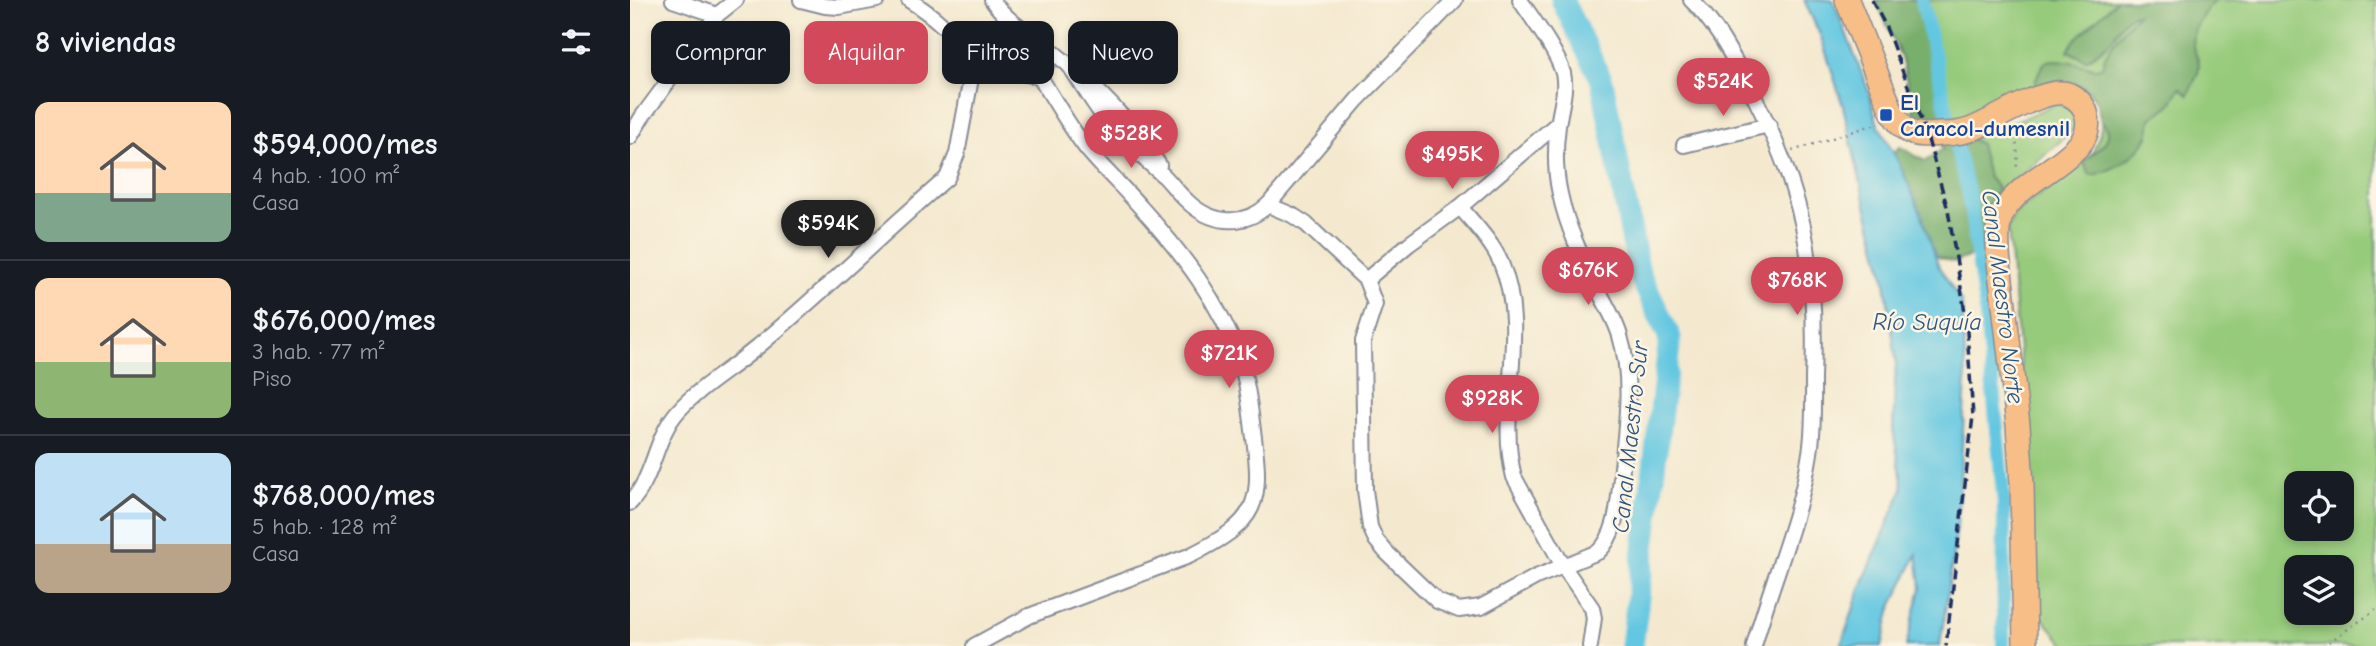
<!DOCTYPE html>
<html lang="es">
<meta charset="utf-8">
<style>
body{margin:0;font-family:"Comic Neue",sans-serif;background:#242831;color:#f1f3f6;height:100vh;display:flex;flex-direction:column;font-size:26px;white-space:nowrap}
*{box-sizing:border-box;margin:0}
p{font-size:23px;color:#9ea1a6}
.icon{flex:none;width:38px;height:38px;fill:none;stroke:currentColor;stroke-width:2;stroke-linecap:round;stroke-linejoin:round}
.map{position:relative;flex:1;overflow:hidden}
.sheet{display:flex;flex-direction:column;background:#171b24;width:630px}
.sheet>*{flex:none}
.guide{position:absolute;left:21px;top:21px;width:665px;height:63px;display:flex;gap:14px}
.buttons{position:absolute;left:1654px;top:471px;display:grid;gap:14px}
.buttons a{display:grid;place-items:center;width:70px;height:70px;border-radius:14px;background:#171b24;box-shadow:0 4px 10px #0003;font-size:35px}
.price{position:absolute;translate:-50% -60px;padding:0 16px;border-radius:24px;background:#d1495b;color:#fff;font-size:23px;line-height:46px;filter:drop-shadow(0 2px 4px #0008)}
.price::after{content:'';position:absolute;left:50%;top:42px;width:21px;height:16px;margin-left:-10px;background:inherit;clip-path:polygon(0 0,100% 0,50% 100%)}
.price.active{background:#222;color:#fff}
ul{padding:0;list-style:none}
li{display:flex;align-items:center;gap:21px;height:175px;padding:0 35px}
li+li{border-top:2px solid #363941}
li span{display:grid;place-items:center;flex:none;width:196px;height:140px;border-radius:14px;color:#555}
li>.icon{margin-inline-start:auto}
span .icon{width:84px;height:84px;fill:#fffc;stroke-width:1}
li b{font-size:30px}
h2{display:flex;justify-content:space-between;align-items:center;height:84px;padding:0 35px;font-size:30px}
.tag{padding:0 24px;border-radius:14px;background:#171b24;box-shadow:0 4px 10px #0003;font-size:24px;line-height:63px}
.tag.active{background:#d1495b;color:#fff}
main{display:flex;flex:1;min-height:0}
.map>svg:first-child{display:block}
</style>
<main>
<section class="sheet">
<h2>8 viviendas<svg class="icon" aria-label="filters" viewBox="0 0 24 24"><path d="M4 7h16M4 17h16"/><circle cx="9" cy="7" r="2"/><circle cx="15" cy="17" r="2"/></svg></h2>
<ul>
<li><span style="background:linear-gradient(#ffd9b3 65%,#7fa58c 0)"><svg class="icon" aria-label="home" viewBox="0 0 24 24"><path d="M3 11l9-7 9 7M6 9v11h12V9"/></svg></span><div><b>$594,000/mes</b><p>4 hab. · 100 m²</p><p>Casa</p></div></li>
<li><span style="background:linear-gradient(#ffd9b3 60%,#8fb573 0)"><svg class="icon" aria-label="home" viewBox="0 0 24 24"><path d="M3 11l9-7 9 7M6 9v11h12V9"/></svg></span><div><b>$676,000/mes</b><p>3 hab. · 77 m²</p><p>Piso</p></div></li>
<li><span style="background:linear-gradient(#bfe0f5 65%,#b9a48a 0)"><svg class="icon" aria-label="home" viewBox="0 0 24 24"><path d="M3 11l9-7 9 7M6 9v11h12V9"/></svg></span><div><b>$768,000/mes</b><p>5 hab. · 128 m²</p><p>Casa</p></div></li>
</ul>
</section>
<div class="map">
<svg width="1746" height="646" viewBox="0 0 1746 646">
<rect width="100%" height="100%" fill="#fcf5e5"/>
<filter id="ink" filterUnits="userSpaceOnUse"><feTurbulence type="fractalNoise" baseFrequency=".0143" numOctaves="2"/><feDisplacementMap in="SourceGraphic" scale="14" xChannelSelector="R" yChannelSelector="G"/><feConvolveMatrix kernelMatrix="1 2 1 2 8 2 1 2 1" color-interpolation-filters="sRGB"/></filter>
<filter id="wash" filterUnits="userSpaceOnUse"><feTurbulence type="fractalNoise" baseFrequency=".00686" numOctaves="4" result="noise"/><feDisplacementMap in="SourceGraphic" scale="28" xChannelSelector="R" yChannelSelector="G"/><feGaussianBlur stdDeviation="1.57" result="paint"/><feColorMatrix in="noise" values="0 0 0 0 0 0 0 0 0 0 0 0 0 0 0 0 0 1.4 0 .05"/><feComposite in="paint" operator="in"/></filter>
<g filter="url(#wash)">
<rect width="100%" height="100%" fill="#f4e9cf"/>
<g fill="#97cb7c" stroke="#597d6d" stroke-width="2" fill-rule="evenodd">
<path d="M 1253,0 L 1746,0 L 1746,646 L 1436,646 L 1394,597 L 1401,480 L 1378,229 L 1384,214 L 1453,162 L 1463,152 L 1470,134 L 1472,121 L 1467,102 L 1459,92 L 1440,81 L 1417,82 L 1334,120 L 1296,115 ZM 1666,483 L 1712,483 L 1712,528 L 1666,528 ZM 1666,567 L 1712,567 L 1712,612 L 1666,612 Z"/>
<path d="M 1426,104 C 1439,107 1447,113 1447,127 L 1376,187 L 1356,215 L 1330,140 L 1350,136 Z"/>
</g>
<g fill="#79af6c" stroke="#4a6f65" stroke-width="2">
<polygon points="1246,0 1288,0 1324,130 1350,144 1358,177 1368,188 1359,210 1360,249 1324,262 1302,255 1256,159 1270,147 1295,161 1313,149 1307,128 1299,126 1285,117 1271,57"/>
<path d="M 1487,0 L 1585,0 C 1576,11 1559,30 1563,46 C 1564,54 1570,58 1569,68 C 1568,77 1561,86 1558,95 L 1550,88 L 1540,105 L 1521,119 C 1520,124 1520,131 1518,136 C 1509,155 1481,173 1460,175 L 1453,162 C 1461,154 1477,146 1478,134 C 1479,127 1474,125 1471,120 C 1469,115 1469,108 1467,103 C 1457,78 1426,77 1404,87 C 1407,78 1409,67 1416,62 C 1425,56 1455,65 1465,69 L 1472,67 C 1476,46 1495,29 1507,14 C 1492,15 1489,33 1479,42 C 1472,49 1464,54 1456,60 L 1438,51 L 1443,42 Z"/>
</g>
<polygon fill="#63c7e1" stroke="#3f7ba0" stroke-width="2" points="1174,0 1203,0 1239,92 1247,122 1269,163 1291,213 1309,267 1332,303 1336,381 1327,528 1310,646 1276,646 1291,588 1287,554 1260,611 1252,646 1211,646 1230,589 1273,488 1263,430 1266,360 1254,275 1233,194 1213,106 1191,37"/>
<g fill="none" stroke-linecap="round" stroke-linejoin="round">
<polyline stroke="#63c7e1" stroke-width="14" points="1292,0 1316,108 1338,192 1355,305 1374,504 1373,646"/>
<polyline stroke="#63c7e1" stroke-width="23" points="932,0 972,81 1009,273 1040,338 1002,646"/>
</g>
</g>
<g filter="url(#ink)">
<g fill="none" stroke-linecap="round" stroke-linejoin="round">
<g stroke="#888c96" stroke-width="18">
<g id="minor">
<polyline points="43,0 87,15"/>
<polyline points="171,0 195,6 209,7 247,0"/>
<path d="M 362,0 C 378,23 402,35 423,52 C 465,85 500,120 529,165"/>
<path d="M 1061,0 C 1086,24 1101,54 1117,83 C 1173,187 1188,261 1183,378 C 1183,403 1184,429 1180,453 C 1170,519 1141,582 1124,646"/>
<polyline points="344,62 410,77"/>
<path d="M 439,65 C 454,87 468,113 486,132 C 501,148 518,162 534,176 C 542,184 548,193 556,200 C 580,224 613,228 638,205 L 727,100 L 825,0"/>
<polyline points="0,137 12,117 87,15 106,0"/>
<polyline points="1054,145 1139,125"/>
<path d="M 638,205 L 662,215 L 676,224 L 736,280 L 745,304 L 733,341 L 735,490 L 740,527 L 746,540 L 756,552 L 807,601 L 829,610 L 851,607 L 906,577 L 968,552 C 987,535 988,503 991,478 C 995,431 1004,382 990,336 C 985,319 975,303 967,288 C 952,258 937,227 930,194 C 925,172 925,148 928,126 C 930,109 937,90 933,73 C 926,50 904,21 890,0"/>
<path d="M 830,207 C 845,225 862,242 871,263 C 900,330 866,408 884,477 L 933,566 L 962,608 L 964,618 L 960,646"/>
<polyline points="736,280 779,244 830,207 928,123"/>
<path d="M 0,503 C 25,477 24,437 49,410 C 71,386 100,370 125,349 C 190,295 252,234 317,178 L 327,154 L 344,62 C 327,37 305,16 279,0"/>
<path d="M 344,646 L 399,616 L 559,556 C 629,521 633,505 623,430 C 620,406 617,380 609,357 C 589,301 553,255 514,211 C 495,189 474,170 456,148 C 439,126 425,101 410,77 L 423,52"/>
</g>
</g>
<g stroke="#888c96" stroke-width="26">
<path id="primary" d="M 1217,0 L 1260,107 C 1273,133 1281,137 1311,134 C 1321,134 1332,133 1342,129 C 1366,120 1418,84 1440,95 C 1460,105 1463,129 1449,145 C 1427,170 1391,182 1373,212 C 1366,224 1368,240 1368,254 L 1388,425 L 1392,484 L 1395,646"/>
</g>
<g stroke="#888c96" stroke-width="2.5" stroke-dasharray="2 5" stroke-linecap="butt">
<path d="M 1379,132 C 1390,140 1388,158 1386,171"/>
<polyline points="1162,151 1249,123"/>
<polyline points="1693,646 1746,610"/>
</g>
<use href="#minor" stroke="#fff" stroke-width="14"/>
<use href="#primary" stroke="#f7be87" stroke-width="23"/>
<polyline stroke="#1b2f5e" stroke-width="3.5" stroke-dasharray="10 5" stroke-linecap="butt" points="1242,0 1255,25 1297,136 1318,210 1336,318 1343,416 1316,646"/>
</g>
</g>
<rect fill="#1a4fb4" stroke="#fcf5e5" stroke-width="2.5" x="1249" y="108" width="14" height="14" rx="3.5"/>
<g text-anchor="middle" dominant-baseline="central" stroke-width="5" stroke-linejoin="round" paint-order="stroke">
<g font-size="23" font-weight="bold" fill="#164399" stroke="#fcf5e5" text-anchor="start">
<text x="1270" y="102">El<tspan x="1270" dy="26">Caracol-dumesnil</tspan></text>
</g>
<g font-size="24" font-style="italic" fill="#2d557f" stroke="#fcf5e5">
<text transform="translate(1373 297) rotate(83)">Canal Maestro Norte</text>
<text x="1297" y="322">Río Suquía</text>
<text transform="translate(1000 437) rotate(-84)">Canal Maestro Sur</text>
</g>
</g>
</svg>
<div class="buttons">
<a><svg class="icon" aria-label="locate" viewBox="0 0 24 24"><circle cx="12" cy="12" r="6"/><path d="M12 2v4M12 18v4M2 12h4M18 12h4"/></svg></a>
<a><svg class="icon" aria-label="layers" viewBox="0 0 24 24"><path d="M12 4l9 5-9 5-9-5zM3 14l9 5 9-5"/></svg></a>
</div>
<b class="price" style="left:1093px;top:118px">$524K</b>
<b class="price" style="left:501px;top:170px">$528K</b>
<b class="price" style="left:822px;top:191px">$495K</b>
<b class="price active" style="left:198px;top:260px">$594K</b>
<b class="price" style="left:958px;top:307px">$676K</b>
<b class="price" style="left:1167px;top:317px">$768K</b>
<b class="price" style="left:599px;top:390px">$721K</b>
<b class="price" style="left:862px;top:435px">$928K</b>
<div class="guide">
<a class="tag">Comprar</a>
<a class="tag active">Alquilar</a>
<a class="tag">Filtros</a>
<a class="tag">Nuevo</a>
</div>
</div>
</main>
